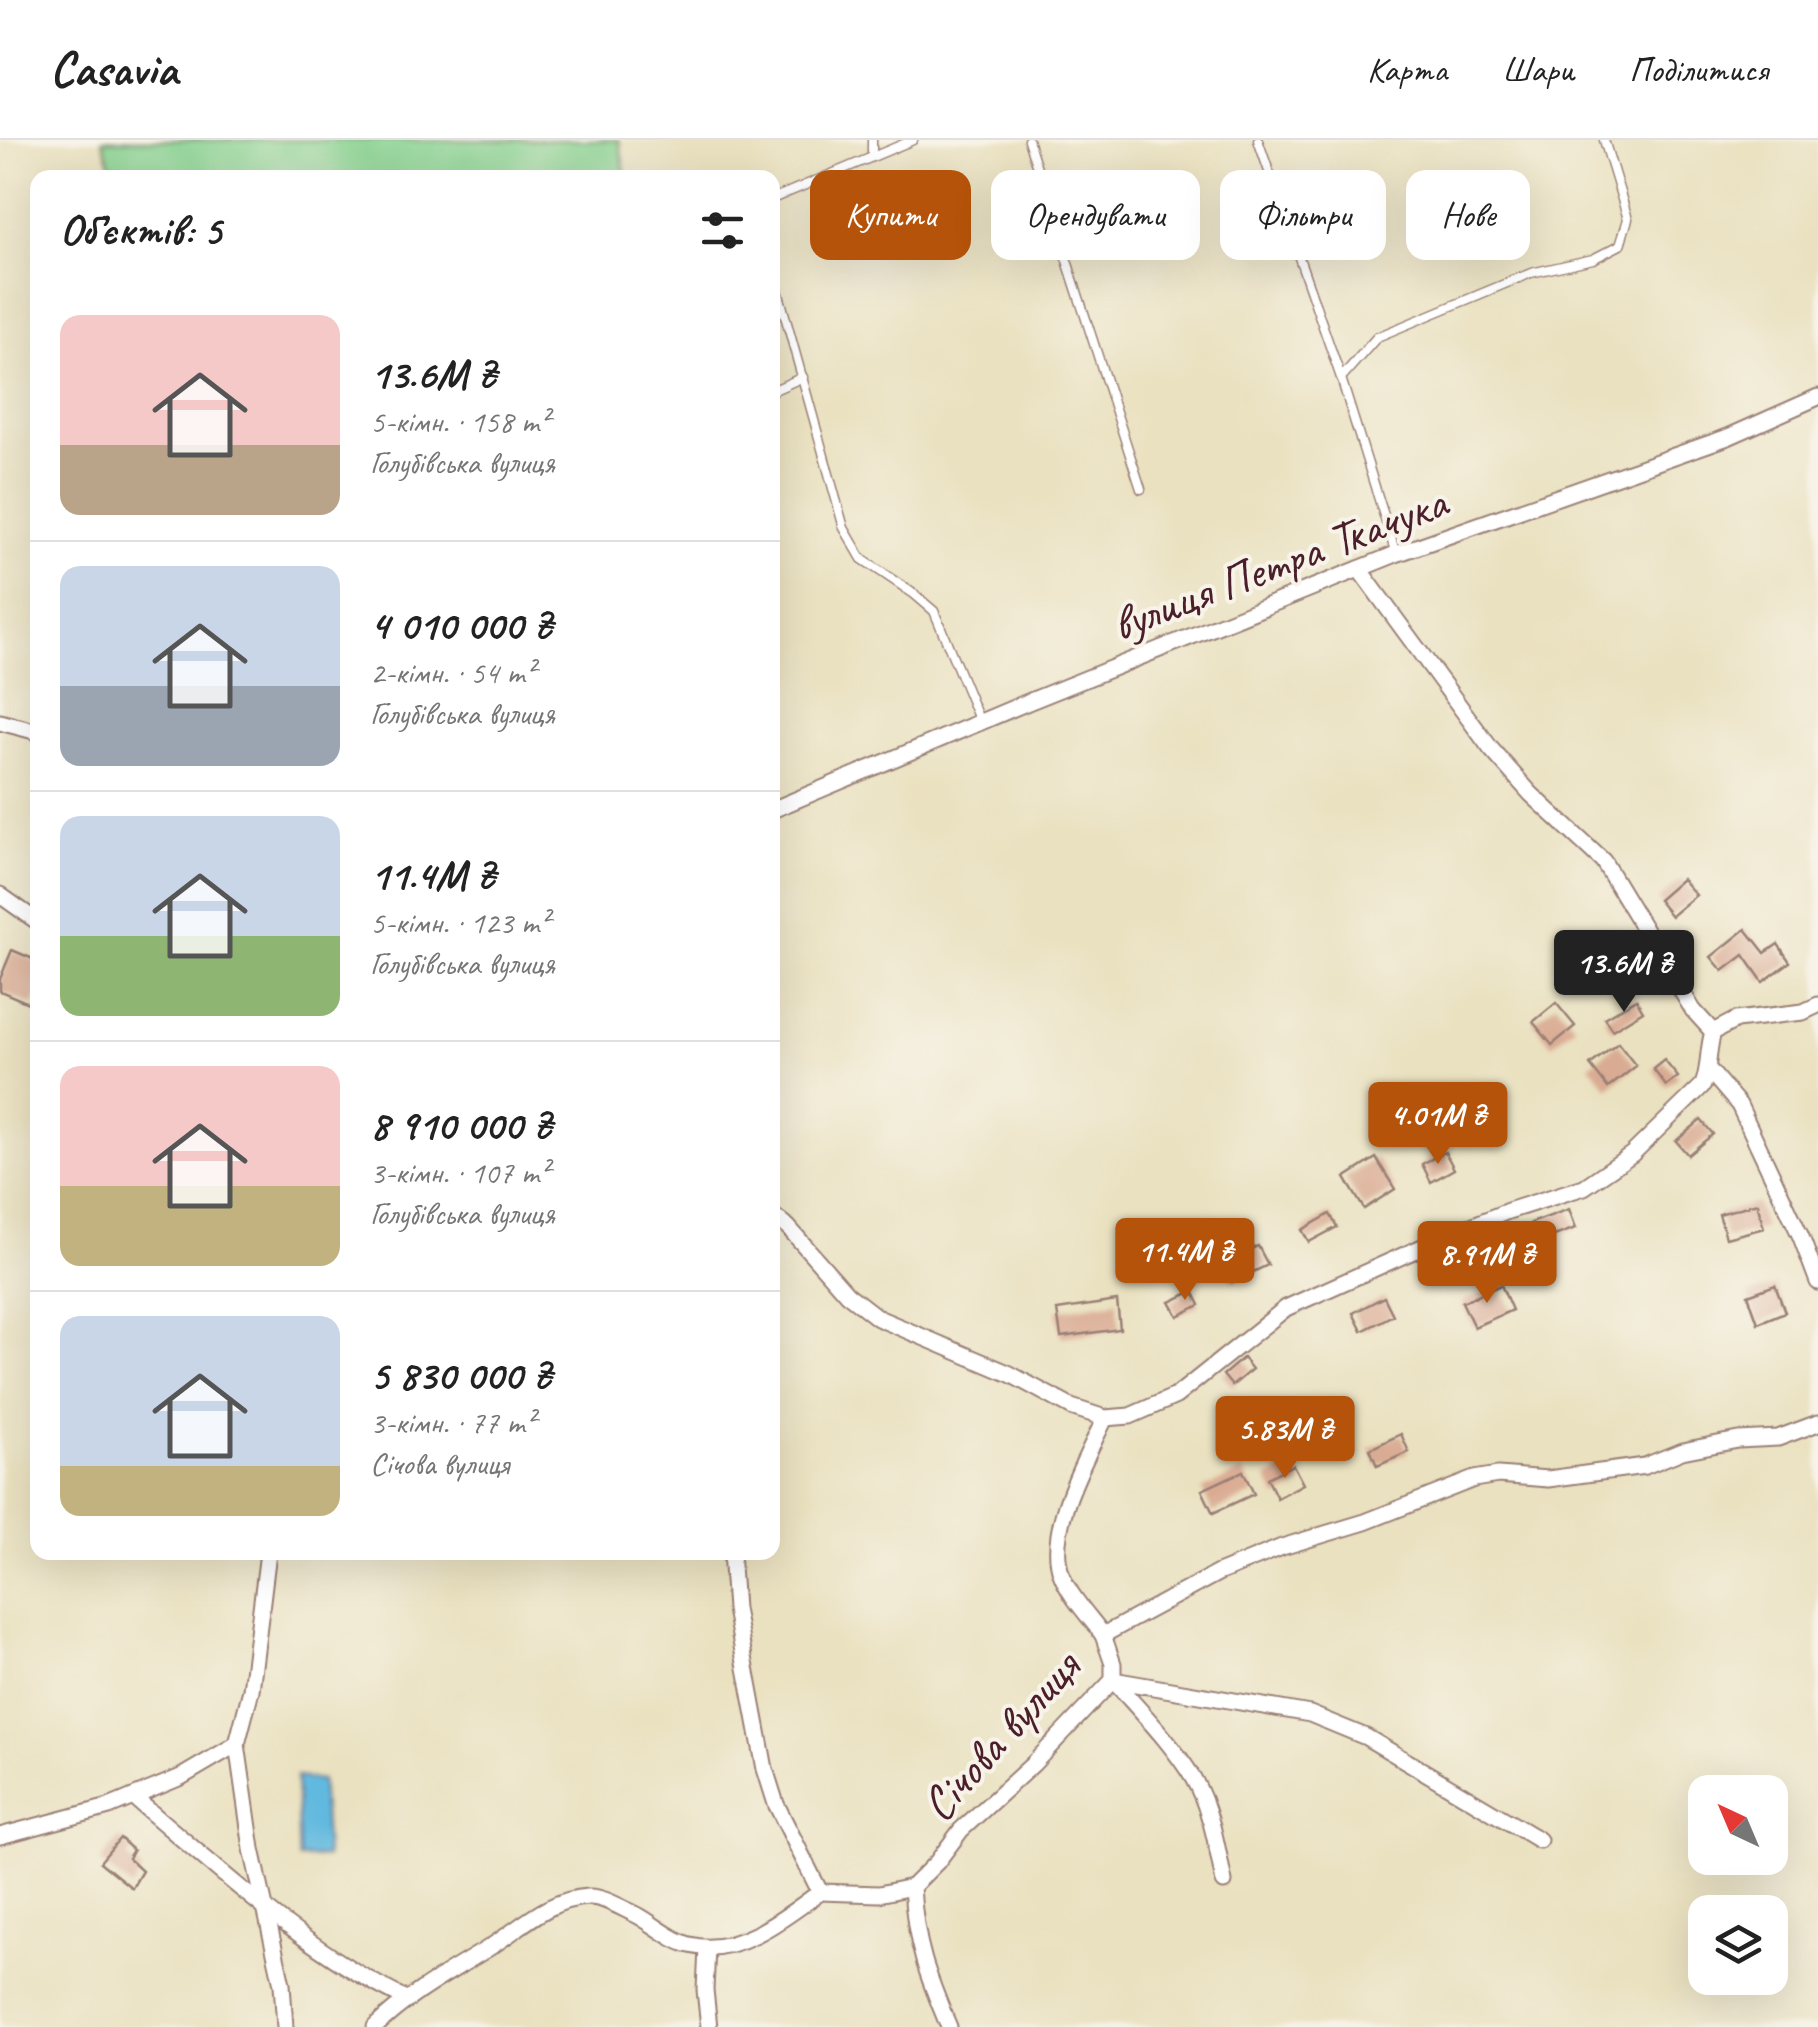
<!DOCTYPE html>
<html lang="uk">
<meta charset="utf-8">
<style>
body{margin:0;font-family:Caveat,sans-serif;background:#f2f2f2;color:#222;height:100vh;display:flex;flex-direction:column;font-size:38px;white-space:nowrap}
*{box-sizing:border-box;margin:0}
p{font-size:32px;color:#767676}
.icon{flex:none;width:55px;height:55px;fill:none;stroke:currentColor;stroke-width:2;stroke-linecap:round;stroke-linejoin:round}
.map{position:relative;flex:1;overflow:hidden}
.panel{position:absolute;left:30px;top:30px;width:750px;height:1390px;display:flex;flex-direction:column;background:#fff;border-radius:20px;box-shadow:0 10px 40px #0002}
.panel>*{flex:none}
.guide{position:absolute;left:810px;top:30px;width:858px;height:90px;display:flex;gap:20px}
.needle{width:65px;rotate:316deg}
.controls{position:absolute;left:1688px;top:1635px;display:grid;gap:20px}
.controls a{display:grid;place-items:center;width:100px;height:100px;border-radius:20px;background:#fff;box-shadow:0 10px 40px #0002;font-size:50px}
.price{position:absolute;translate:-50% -85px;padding:0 22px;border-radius:10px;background:#b45309;color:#fff;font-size:32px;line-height:65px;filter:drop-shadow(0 2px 5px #0008)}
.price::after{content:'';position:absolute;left:50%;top:60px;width:30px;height:22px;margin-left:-15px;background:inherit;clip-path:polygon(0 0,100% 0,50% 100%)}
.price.current{background:#222;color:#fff}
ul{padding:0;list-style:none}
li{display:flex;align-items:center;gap:30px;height:250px;padding:0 30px}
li+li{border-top:2px solid #e0e0e0}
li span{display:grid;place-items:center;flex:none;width:280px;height:200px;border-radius:20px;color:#555}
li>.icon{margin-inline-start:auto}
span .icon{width:120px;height:120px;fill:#fffc;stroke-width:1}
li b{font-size:42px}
h2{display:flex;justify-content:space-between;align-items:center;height:120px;padding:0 30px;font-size:42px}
.tag{padding:0 35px;border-radius:20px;background:#fff;box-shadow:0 10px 40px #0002;font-size:35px;line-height:90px}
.tag.current{background:#b45309;color:#fff}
header{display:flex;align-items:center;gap:60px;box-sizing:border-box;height:140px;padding:0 50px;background:#fff;border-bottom:2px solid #e0e0e0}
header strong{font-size:48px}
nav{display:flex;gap:55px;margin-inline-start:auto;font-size:35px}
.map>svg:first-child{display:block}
</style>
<header>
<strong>Casavia</strong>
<nav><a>Карта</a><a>Шари</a><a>Поділитися</a></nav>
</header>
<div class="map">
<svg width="1818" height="1887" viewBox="0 0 1818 1887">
<rect width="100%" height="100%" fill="#f7f3e8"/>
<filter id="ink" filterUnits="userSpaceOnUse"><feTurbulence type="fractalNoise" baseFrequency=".01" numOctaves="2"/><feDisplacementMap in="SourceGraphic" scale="20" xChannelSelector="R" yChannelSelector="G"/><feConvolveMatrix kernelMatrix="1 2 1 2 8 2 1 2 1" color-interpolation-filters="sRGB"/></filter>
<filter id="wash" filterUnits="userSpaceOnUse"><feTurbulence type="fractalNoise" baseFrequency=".0048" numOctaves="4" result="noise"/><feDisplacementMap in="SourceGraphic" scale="40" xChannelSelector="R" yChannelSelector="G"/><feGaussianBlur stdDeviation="2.25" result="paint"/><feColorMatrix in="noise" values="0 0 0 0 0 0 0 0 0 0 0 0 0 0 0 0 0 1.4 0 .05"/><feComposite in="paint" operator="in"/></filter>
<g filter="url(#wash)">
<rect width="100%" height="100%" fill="#eae1c0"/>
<polygon fill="#86d18f" stroke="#68785d" stroke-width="2.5" points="102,0 619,0 626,37 115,37"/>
<polygon fill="#62b9df" stroke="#566c85" stroke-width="2.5" points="296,1637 321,1640 326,1717 299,1718"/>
<g id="blocks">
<g fill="#daab93">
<polygon points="1682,739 1696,755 1671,776 1658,760"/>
<polygon points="1746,789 1765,813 1778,804 1790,822 1763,842 1744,815 1723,831 1711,817"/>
<polygon points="12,810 38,821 38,854 33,865 0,851 0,839"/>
<polygon points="1636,859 1643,871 1612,890 1604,878"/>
<polygon points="1556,863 1575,886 1552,905 1533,882"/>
<polygon points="1618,903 1636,926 1608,948 1590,925"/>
<polygon points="1664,920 1678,937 1666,946 1653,929"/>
<polygon points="1701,980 1713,994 1688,1015 1676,1001"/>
<polygon points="1445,1012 1454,1029 1431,1042 1422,1024"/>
<polygon points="1376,1018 1395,1049 1364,1069 1345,1038"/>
<polygon points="1757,1063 1764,1088 1726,1098 1719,1074"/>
<polygon points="1569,1069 1576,1088 1538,1102 1531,1083"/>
<polygon points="1330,1074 1337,1087 1309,1102 1302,1090"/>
<polygon points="1258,1106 1268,1125 1232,1142 1223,1123"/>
<polygon points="1501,1145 1512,1170 1474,1187 1462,1162"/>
<polygon points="1775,1145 1785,1172 1758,1183 1748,1155"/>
<polygon points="1193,1151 1200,1165 1178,1176 1170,1162"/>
<polygon points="1384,1157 1393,1175 1362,1191 1353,1173"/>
<polygon points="1117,1161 1120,1189 1061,1197 1057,1170"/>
<polygon points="1243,1218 1252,1229 1232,1246 1223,1235"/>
<polygon points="1401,1294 1409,1312 1377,1326 1370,1309"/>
<polygon points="1293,1325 1303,1344 1277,1358 1267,1338"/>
<polygon points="1243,1331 1254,1354 1213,1373 1202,1350"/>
<polygon points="120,1698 133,1710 128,1718 142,1731 132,1748 100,1722"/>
</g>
</g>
</g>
<g filter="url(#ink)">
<use href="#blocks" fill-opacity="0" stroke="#9a8076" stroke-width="2.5"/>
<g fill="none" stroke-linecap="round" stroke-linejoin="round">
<g stroke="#9a8076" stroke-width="11">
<g id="lane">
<polyline points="1028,0 1141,349"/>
<polyline points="1258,0 1341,238"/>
<polyline points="872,16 872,0"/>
<polyline points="772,59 913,0"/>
<polyline points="772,129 844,388 862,419 914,454 934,471 980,582"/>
<polyline points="772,251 803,237"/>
<polyline points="1396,414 1341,238 1377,197 1531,133 1593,119 1620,105 1628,79 1604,0"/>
</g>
</g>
<g stroke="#9a8076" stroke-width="19">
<g id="street">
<polyline points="1359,429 1491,609 1531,654 1603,721 1693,870 1713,892"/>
<polyline points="0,582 38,592"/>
<polyline points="772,670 1028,562 1396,414 1728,297 1818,257"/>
<polyline points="0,755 38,782"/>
<polyline points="1709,930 1739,965 1801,1097 1818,1142"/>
<path d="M 772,1075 L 788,1087 L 847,1154 L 878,1178 L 1010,1234 L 1071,1267 L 1105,1278 L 1130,1276 L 1176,1256 L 1286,1168 L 1449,1095 L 1508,1071 L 1584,1047 L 1632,1014 L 1703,945 C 1710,927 1707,911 1713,892 L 1736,880 L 1803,872 L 1818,865"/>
<polyline points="268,1412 251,1550 237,1604 252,1709 282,1844 285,1887"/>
<polyline points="731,1412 735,1469 765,1629 776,1664 820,1752 879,1754 912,1747"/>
<path d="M 1103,1495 C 1089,1476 1071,1458 1062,1436 C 1044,1391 1086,1319 1105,1278"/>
<polyline points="1113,1540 1310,1574 1366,1597 1539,1700"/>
<path d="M 1113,1540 C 1140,1571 1171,1602 1193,1638 C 1211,1669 1217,1707 1224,1742"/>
<path d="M 133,1657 C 220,1730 304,1811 408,1860"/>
<polyline points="0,1696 109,1667 181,1637 237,1604"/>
<polyline points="707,1808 705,1850 709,1887"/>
<path d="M 375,1887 C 408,1855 448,1833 487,1809 C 520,1789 547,1759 588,1757 C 603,1756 623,1769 637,1775 C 654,1784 672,1801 690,1805 C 736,1817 785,1778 820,1752"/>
<path d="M 949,1887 C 927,1835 915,1803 912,1747 L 937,1722 L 961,1690 L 1033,1624 L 1113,1540 L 1113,1524 L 1103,1495 L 1218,1433 L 1282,1407 L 1365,1382 L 1474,1339 L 1498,1335 L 1548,1339 L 1645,1326 L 1682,1311 L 1738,1300 L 1778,1298 L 1818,1283"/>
</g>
</g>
<use href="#lane" stroke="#fff" stroke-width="8"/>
<use href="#street" stroke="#fff" stroke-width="15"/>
</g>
</g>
<g text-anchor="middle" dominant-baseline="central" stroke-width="8" stroke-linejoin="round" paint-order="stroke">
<g font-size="48" fill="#4a1f2b" stroke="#f7f3e8">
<text transform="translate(1279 423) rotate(-21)">вулиця Петра Ткачука</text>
<text transform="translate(1000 1596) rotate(-48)">Січова вулиця</text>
</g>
</g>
</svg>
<div class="controls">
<a><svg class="needle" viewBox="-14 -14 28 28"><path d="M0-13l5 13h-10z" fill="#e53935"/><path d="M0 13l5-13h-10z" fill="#767676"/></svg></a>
<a><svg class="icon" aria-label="layers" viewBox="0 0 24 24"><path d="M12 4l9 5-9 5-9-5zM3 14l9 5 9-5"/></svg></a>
</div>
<b class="price current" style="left:1624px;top:875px">13.6M ₴</b>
<b class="price" style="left:1438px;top:1027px">4.01M ₴</b>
<b class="price" style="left:1185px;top:1163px">11.4M ₴</b>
<b class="price" style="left:1487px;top:1166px">8.91M ₴</b>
<b class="price" style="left:1285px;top:1341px">5.83M ₴</b>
<div class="guide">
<a class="tag current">Купити</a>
<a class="tag">Орендувати</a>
<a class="tag">Фільтри</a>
<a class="tag">Нове</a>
</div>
<section class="panel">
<h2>Об’єктів: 5<svg class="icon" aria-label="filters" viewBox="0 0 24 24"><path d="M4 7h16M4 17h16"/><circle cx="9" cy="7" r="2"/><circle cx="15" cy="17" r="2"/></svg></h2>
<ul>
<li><span style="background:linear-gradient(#f6c9c9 65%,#b9a48a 0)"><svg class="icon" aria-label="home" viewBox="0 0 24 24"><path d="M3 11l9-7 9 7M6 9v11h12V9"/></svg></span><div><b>13.6M ₴</b><p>5-кімн. · 158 m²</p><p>Голубівська вулиця</p></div></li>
<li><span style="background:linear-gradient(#c9d6e8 60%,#9aa5b1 0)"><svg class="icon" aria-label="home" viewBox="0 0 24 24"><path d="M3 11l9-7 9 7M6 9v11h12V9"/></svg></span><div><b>4 010 000 ₴</b><p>2-кімн. · 54 m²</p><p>Голубівська вулиця</p></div></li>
<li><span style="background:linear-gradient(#c9d6e8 60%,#8fb573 0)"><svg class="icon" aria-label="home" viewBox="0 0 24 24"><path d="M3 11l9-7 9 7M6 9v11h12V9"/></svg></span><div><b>11.4M ₴</b><p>5-кімн. · 123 m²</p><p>Голубівська вулиця</p></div></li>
<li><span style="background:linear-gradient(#f6c9c9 60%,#c2b280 0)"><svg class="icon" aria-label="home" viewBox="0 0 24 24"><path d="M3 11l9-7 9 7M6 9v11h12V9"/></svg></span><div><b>8 910 000 ₴</b><p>3-кімн. · 107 m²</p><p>Голубівська вулиця</p></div></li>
<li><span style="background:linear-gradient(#c9d6e8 75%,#c2b280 0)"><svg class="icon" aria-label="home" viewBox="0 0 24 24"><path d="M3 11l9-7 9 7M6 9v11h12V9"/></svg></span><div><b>5 830 000 ₴</b><p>3-кімн. · 77 m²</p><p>Січова вулиця</p></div></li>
</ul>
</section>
</div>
